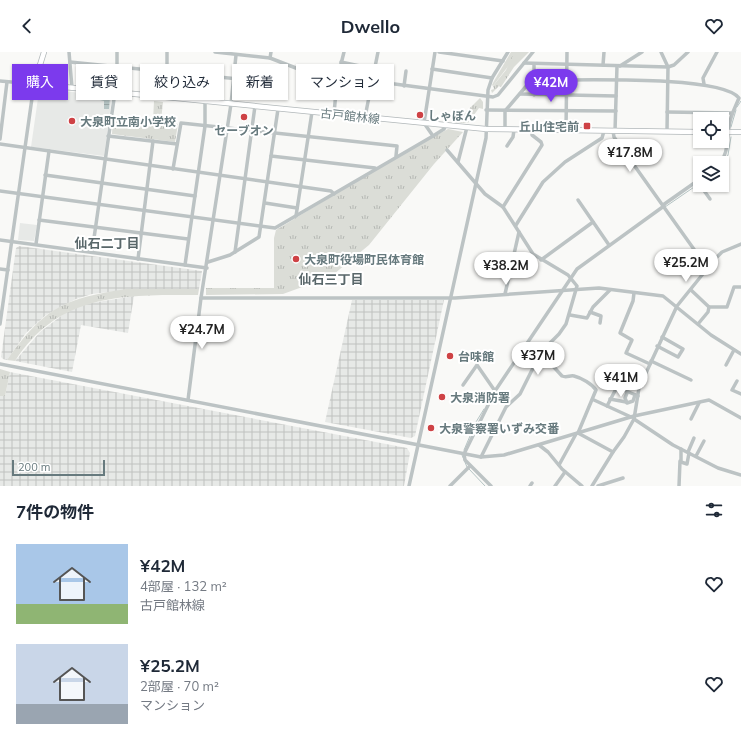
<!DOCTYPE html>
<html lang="ja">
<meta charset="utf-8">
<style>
body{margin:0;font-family:Mulish,"Noto Sans JP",sans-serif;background:#f6f6f7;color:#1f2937;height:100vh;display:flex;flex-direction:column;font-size:15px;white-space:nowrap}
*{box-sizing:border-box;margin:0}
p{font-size:13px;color:#747a83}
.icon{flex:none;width:22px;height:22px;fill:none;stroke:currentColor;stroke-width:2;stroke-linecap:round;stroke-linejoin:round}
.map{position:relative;height:434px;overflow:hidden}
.panel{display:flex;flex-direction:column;background:#fff;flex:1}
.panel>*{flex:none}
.hud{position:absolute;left:12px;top:12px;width:400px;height:36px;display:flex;gap:8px}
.tools{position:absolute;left:693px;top:60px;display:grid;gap:8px}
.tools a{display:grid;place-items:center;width:36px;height:36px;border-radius:0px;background:#fff;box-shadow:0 1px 3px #0004;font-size:20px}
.scale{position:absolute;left:12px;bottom:10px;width:93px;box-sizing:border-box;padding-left:4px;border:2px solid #677a7e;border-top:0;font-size:11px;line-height:14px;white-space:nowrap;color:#677a7e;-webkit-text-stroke:3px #fff;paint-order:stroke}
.price{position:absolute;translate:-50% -34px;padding:0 9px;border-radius:14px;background:#fff;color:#222;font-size:13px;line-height:26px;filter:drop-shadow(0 1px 2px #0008)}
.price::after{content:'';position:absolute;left:50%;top:24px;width:12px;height:9px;margin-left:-6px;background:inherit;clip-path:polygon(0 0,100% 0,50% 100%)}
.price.selected{background:#7c3aed;color:#fff}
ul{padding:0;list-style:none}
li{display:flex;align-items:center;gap:12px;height:100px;padding:0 16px}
li span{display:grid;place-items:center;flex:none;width:112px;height:80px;border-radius:0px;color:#555}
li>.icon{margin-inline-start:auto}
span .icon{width:48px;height:48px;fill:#fffc;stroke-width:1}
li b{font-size:17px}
h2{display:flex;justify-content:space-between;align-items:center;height:48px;padding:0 16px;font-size:17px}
.pill{padding:0 14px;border-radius:0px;background:#fff;box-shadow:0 1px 3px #0004;font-size:14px;line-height:36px}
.pill.selected{background:#7c3aed;color:#fff}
header{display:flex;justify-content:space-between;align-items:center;height:52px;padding:0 16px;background:#fff;font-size:18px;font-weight:700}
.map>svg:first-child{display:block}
</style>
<header><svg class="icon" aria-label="back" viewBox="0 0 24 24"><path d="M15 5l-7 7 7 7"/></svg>Dwello<svg class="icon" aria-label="heart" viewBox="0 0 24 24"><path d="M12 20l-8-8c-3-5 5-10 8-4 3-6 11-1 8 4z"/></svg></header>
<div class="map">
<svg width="741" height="434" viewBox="0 0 741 434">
<defs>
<pattern id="industrial-grid" width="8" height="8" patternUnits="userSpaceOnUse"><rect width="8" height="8" fill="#e7e9e7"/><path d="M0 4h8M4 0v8" fill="none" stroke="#bfc2c0"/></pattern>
<pattern id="park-tufts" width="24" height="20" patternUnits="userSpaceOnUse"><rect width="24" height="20" fill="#dbddd7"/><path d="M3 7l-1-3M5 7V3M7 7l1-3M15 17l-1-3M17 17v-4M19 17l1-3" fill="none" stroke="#b5b8b4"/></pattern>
<pattern id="water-rules" width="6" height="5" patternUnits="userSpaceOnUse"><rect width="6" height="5" fill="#b5c4c4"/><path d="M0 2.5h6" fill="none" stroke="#97a4a4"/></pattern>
</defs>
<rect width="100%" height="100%" fill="#f9f9f7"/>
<g fill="#e7e9e7">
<polygon points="42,37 112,44 104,104 31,95 39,39"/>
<polygon points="20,171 37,173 34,189 18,188"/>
</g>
<g fill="url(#industrial-grid)">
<polygon points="19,194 202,219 199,237 126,238 92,242 76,247 46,263 26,281 7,308 3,307 1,305 16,196"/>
<polygon points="134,244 128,281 81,273 72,320 15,309 40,280 65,261 85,252"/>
<polygon points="352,248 444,248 415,384 411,386 325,370"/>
<polygon points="10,320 407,396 410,401 404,434 0,434 0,344 5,344"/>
</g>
<polygon fill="#dbddd7" points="511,0 517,0 516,4 493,34 492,33 494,29"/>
<g fill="url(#park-tufts)">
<polygon points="514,0 529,0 514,15 501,35 499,34 492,41 491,38 494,37 493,34 506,18"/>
<polygon points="480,46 483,50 483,57 479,56 468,71 455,71"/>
<polygon points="154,49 163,50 161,69 178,72 175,90 112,82 113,65 153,69"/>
<polygon points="448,77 463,80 434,112 369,193 334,222 316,230 283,242 206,243 206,236 274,236 274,186 276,178 393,107"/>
<path d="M 126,237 L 199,237 L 198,243 C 125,243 60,240 15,309 L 7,308 C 45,255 63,247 126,237 Z"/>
<polygon points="0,317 10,320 5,344 0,344"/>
</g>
<polygon fill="url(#water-rules)" points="100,45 110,45 109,57 104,57 104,49 100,48"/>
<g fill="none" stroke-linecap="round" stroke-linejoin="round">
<g stroke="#b5c4c4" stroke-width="1">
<polyline points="737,55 741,49"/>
<polyline points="731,75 736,58"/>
<polyline points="722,112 728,103 731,85"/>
<polyline points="665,155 700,131"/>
<polyline points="464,398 476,370 484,357"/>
<polyline points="462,403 467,415"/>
<polyline points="469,417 485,434"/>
</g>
<g stroke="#b1b7b9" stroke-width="6">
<g id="major">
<polyline points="44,0 34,32 486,77 700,80"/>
<polyline points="722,80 741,80"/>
</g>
</g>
<g stroke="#bcc3c4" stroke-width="3.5">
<polyline points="69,0 72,36"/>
<polyline points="167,0 167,46"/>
<polyline points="215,0 270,6 301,18 337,28"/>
<polyline points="439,0 503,9"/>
<polyline points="661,0 668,15 667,79"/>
<polyline points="270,6 271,0"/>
<polyline points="70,10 278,31 280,30 286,13"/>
<polyline points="341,10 374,17"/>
<polyline points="524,11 668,15 674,13 688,0"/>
<polyline points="603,13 604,0"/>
<polyline points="620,14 642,0"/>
<polyline points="432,17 492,26"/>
<polyline points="0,29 34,32 0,272"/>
<polyline points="372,29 493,45 498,43 533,0"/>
<polyline points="704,32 703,26 717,0"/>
<polyline points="404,34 406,19"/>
<polyline points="520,42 616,44"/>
<polyline points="534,43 534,12"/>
<polyline points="486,58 616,59"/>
<polyline points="667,60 732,61"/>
<polyline points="334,62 337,28 344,0"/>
<polyline points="365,65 378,0"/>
<path d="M 505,77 L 505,59 L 528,32 L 534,28 C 570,29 720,22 739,46 C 735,56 730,64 729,75 C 726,88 729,100 720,111"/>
<polyline points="566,78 567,0"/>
<polyline points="613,79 614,85 708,217"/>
<polyline points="615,79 617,14"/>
<polyline points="108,84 177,92"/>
<polyline points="433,84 424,71 435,0"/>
<polyline points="0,87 7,30"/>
<polyline points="0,92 331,139 334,142"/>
<polyline points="507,94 513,85 514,78"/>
<polyline points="447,98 485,142 503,155 533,202 568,223 577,234 566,272 559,282 541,300 520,342 506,355 481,405"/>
<polyline points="271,104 375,116"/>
<polyline points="458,110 467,75"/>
<polyline points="173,117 181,71 397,94 396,104"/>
<polyline points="45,123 195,144"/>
<polyline points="700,133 710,147"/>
<polyline points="0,139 275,176 433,84 444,77 446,73"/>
<polyline points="578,148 609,193"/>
<polyline points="265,151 297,156"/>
<polyline points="663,153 700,127"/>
<polyline points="503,155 542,93 541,90 532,83 532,78"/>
<polyline points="296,164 312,60"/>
<polyline points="39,168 188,187"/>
<polyline points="516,173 543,130 565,110 602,86 604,79"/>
<polyline points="0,188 207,216"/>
<polyline points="36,192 49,99"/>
<polyline points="92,200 115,40 117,15 117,0"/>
<polyline points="235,200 255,54"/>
<polyline points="138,207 153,89"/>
<polyline points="541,208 593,170"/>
<polyline points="208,210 230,203 259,185 278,57"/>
<polyline points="185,213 205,74 205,49"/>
<polyline points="0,217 8,218"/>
<polyline points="691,238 709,255 727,255 734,235 741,235"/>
<polyline points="634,241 633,249 620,281 632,288 626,301 650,312"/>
<polyline points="505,242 519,180"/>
<polyline points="201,246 455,246 599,236 663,244 711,283 741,302"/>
<polyline points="590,260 601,264 600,271"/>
<polyline points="570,263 587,266 593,255 610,238"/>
<polyline points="698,272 708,260 709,255"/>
<polyline points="657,294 678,305 683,297 662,285"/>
<path d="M 541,301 L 562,324 C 567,326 570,323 574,324 C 582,326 592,332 596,338 L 578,381 L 613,400"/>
<polyline points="651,309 691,328"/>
<polyline points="0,312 481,405 504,403 634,364 709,348 741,366"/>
<polyline points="726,313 734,298"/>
<polyline points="737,329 732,338 741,342"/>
<polyline points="463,333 477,313 495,339"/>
<polyline points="627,341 625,346 627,351 633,349 635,343"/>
<polyline points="610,347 626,350"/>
<polyline points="188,348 201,246 231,52 236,3"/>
<polyline points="594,348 631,365"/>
<polyline points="607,354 617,335 638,344"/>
<polyline points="634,367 673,393 718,416 741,423"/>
<polyline points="691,367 699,351"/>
<polyline points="539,393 548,400 562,417 582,434"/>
<polyline points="681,397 681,410 687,412 689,401"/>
<polyline points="688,400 694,386"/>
<polyline points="696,404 704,389"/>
<polyline points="559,413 576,382"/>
<polyline points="409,434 486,86 488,38 492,26 508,0"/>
<polyline points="450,434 470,414"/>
<polyline points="491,434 465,408 464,402 495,339 577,217 664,154"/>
<polyline points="530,434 532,431"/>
<polyline points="555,434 565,420"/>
<polyline points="592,434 613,400 624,385 634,367 639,336 677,254 715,207 722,200 741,192"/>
<polyline points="598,434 623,426"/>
<polyline points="679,434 680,409"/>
</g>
<use href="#major" stroke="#fff" stroke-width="4.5"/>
</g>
<g fill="#ce4245" stroke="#fff" stroke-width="1.5">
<circle cx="420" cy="63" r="4"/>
<circle cx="244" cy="65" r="4"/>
<circle cx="72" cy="69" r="4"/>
<rect x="583" y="70" width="8" height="8" rx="2"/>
<circle cx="296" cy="207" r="4"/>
<circle cx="450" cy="304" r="4"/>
<circle cx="442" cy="345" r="4"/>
<circle cx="431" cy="376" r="4"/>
</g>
<g text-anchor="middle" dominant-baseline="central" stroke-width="4" stroke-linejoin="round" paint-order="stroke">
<g font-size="12" font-weight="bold" fill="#677a7e" stroke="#fff" text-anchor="start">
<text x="428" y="63">しゃぼん</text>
<text x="80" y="69">大泉町立南小学校</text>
<text x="579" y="74" text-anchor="end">丘山住宅前</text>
<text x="244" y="78" text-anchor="middle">セーブオン</text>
<text x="304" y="207">大泉町役場町民体育館</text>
<text x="458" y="304">台味館</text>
<text x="450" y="345">大泉消防署</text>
<text x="439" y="376">大泉警察署いずみ交番</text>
</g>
<g font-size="12" fill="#677a7e" stroke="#fff">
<text transform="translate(350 64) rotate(6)">古戸館林線</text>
</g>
<g font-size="13" font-weight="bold" fill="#59676a" stroke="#fff">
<text x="107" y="191">仙石二丁目</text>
<text x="331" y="227">仙石三丁目</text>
</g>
</g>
</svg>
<div class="tools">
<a><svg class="icon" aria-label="locate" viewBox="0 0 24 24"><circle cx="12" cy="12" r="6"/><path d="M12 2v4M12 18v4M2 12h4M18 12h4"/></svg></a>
<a><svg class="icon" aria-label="layers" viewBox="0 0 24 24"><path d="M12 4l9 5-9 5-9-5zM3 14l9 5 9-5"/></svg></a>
</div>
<div class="scale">200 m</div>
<b class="price selected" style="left:551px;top:51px">¥42M</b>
<b class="price" style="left:630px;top:121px">¥17.8M</b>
<b class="price" style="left:686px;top:231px">¥25.2M</b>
<b class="price" style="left:506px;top:234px">¥38.2M</b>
<b class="price" style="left:202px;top:298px">¥24.7M</b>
<b class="price" style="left:538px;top:324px">¥37M</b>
<b class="price" style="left:621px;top:346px">¥41M</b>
<div class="hud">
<a class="pill selected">購入</a>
<a class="pill">賃貸</a>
<a class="pill">絞り込み</a>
<a class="pill">新着</a>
<a class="pill">マンション</a>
</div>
</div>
<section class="panel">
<h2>7件の物件<svg class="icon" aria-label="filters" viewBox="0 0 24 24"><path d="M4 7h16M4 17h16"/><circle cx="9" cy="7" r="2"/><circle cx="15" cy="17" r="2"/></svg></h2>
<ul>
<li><span style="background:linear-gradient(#a9c7e8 75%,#8fb573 0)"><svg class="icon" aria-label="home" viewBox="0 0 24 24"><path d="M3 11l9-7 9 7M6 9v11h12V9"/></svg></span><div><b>¥42M</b><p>4部屋 · 132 m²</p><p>古戸館林線</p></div><svg class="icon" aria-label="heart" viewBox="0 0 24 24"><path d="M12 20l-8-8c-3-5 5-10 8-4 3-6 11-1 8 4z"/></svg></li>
<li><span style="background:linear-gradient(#c9d6e8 75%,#9aa5b1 0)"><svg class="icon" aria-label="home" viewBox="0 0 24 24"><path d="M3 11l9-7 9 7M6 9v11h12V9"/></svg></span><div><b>¥25.2M</b><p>2部屋 · 70 m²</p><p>マンション</p></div><svg class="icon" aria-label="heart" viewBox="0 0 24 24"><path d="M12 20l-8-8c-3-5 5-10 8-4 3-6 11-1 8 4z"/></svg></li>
</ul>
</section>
